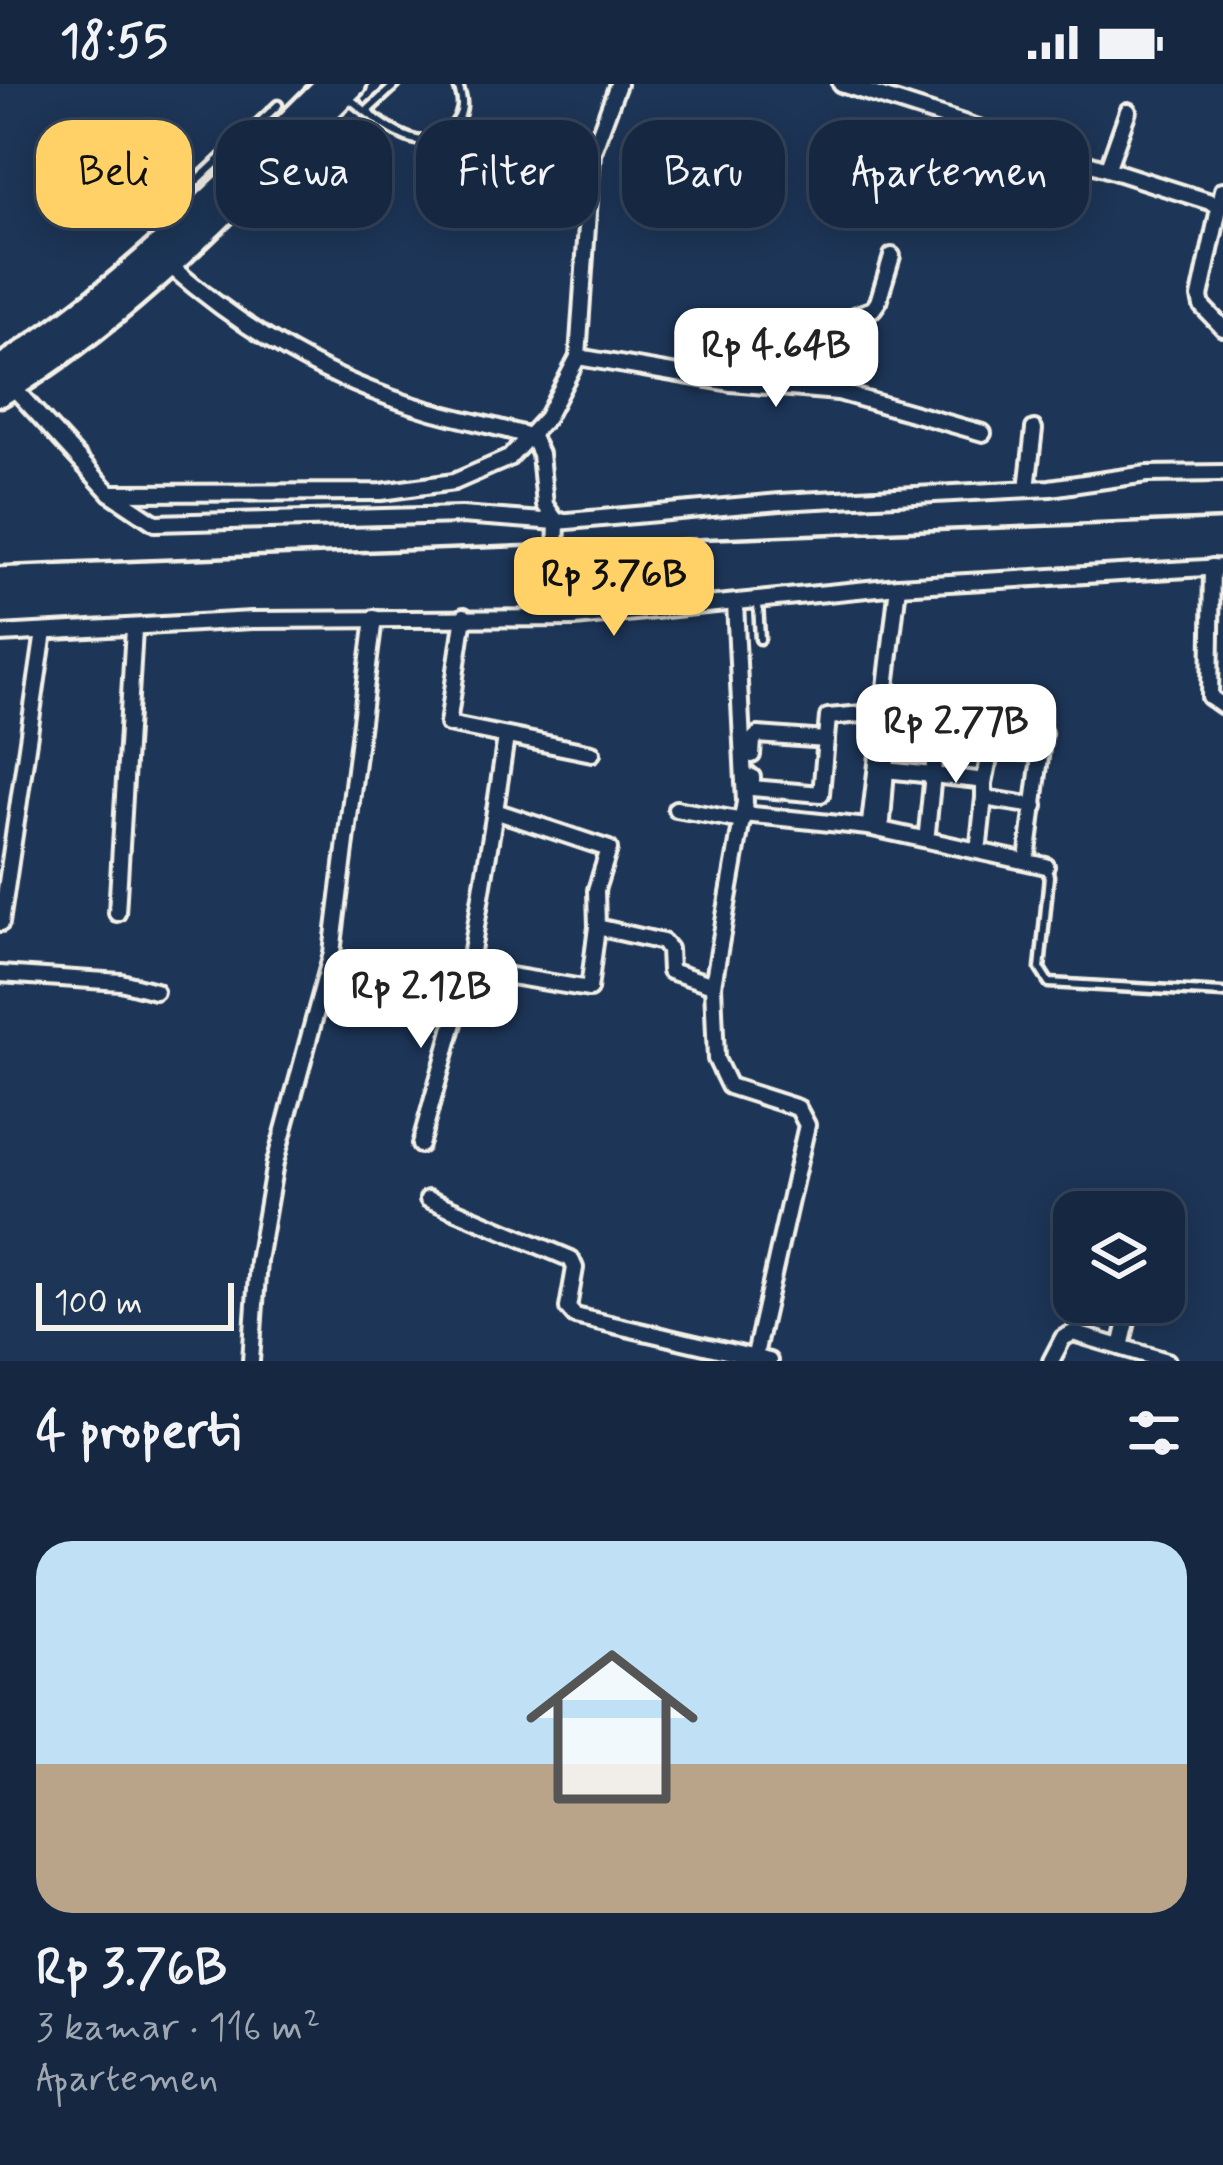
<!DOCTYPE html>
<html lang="id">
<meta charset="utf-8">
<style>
body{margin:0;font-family:Mynerve,sans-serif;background:#23344c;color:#f1f3f6;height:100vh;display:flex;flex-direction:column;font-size:45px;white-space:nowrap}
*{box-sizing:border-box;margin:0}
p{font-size:39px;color:#9ea6b1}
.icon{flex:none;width:66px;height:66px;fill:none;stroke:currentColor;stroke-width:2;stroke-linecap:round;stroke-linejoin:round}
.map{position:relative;height:1277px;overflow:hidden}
.details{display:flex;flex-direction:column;background:#162841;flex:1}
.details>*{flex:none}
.guide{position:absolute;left:36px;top:36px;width:1152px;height:108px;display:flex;gap:24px}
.tools{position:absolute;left:1053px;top:1107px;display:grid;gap:24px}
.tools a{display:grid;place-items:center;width:132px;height:132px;border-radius:24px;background:#162841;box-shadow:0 6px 30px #0003,0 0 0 3px #35445a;font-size:60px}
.scale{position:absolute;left:36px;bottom:30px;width:198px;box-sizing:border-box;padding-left:12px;border:6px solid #f4f1e8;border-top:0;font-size:33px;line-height:42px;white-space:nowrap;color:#f4f1e8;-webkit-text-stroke:9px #1d3557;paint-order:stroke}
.price{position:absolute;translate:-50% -102px;padding:0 27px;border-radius:24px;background:#fff;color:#222;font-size:39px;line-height:78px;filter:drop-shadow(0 3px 6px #0008)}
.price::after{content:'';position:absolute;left:50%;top:72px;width:36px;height:27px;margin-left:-18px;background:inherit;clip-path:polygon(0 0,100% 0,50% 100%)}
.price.on{background:#ffd166;color:#111}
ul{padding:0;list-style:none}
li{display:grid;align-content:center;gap:24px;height:636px;padding:0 36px}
li span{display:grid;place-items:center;height:372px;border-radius:36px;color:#555}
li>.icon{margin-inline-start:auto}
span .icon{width:216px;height:216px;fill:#fffc;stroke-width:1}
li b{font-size:51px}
h2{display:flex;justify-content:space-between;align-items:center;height:144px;padding:0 36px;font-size:51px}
.chip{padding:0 42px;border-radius:36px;background:#162841;box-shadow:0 6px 30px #0003,0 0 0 3px #35445a;font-size:42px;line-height:108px}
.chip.on{background:#ffd166;color:#111}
.status{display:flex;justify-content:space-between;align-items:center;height:84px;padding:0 60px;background:#162841;direction:ltr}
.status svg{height:33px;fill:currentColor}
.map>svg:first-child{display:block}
</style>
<div class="status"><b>18:55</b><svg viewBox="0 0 49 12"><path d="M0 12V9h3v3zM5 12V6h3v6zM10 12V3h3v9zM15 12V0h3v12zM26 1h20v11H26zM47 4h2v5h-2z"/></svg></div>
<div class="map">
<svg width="1223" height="1277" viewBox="0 0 1223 1277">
<rect width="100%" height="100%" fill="#1d3557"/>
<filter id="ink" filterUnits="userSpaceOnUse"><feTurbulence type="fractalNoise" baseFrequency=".00833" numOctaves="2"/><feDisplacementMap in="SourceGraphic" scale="24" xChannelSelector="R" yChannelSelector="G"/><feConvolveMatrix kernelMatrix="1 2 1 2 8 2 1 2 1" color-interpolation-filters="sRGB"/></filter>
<g filter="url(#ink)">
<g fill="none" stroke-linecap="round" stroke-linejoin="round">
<g stroke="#f4f1e8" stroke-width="15">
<g id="lane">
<path d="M 347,13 C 377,34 425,84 456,38 C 465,25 463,14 457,0"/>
<polyline points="368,26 396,0"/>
<polyline points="198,121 185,108 278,21"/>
<polyline points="162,132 185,108"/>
<polyline points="758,519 760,555"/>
<polyline points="1046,782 1049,792 1040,885 1049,899 1223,909"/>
</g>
</g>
<g stroke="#f4f1e8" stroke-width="22">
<g id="street">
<polyline points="841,0 1223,122"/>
<polyline points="1108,83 1128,27"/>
<polyline points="1223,106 1200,213 1202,222 1223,244"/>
<path d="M 169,181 C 246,248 327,296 425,325 C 461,336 497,342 532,353 L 540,370 L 545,421 L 557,438 L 554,533"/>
<polyline points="578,273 731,299 838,308 983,349"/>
<polyline points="11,301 110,409 155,439 461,431 557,438 780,418 1050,404 1147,390 1223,389"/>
<polyline points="838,308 852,233 873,225 878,218 892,172"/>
<polyline points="1027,405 1034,345"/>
<polyline points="110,409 381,408 454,398 509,374 546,334 578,273 592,70 618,0"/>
<polyline points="1212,483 1210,613 1223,622"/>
<polyline points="735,519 745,718 713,901 716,975 729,1002 798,1024 807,1041 755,1271"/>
<polyline points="464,532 448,640 592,669"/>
<polyline points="0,550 252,536 574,534 898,502 1223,483"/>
<polyline points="886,620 890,634 882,737 870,739 898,502"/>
<polyline points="752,671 753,656 758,651 826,656"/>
<polyline points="886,686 978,696 984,699 984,714 1035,722"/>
<polyline points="752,693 752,704 821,710 828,633 886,628"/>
<polyline points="984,699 991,665 1040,669"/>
<polyline points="676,725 743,737"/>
<polyline points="495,727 506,653"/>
<polyline points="744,730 868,743 1046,782"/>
<polyline points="927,748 937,651"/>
<polyline points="979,759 984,714"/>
<polyline points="1028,768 1043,649"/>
<polyline points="117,829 134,545"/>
<polyline points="1,839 44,548"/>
<polyline points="469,885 589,905 597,843"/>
<polyline points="0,890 121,898 155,907"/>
<polyline points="420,1061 469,885 495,727 609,765 596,806 597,843 663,858 669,865 670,887 713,901"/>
<polyline points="428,1115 571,1175 575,1184 568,1224 575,1232 769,1277"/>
<polyline points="1121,1263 1130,1225"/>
<polyline points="251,1277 258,1177 275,1079 332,869 374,534"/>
<polyline points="1051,1277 1063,1254 1073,1249 1167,1277"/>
</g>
</g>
<g stroke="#f4f1e8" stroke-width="33">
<g id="highway">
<path d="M 0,285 C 124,208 226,102 329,0"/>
<path d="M 0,309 C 136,227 240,110 353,0"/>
</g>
</g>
<use href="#lane" stroke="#1d3557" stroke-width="6"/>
<use href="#street" stroke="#1d3557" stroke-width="14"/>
<use href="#highway" stroke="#1d3557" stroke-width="24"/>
<polyline stroke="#f4f1e8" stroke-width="4.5" points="0,482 1223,435"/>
</g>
</g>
</svg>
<div class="tools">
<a><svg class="icon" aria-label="layers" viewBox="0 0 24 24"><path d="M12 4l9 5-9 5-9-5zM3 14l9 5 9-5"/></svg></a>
</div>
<div class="scale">100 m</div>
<b class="price" style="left:776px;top:326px">Rp 4.64B</b>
<b class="price on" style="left:614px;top:555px">Rp 3.76B</b>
<b class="price" style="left:956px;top:702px">Rp 2.77B</b>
<b class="price" style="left:421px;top:967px">Rp 2.12B</b>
<div class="guide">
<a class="chip on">Beli</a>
<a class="chip">Sewa</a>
<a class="chip">Filter</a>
<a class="chip">Baru</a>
<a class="chip">Apartemen</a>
</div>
</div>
<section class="details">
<h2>4 properti<svg class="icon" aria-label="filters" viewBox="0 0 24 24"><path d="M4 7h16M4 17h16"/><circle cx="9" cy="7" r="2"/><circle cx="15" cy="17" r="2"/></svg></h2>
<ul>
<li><span style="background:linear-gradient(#bfe0f5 60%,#b9a48a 0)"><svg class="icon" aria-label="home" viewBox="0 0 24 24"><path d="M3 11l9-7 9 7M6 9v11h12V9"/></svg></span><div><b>Rp 3.76B</b><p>3 kamar · 116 m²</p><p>Apartemen</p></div></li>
</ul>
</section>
